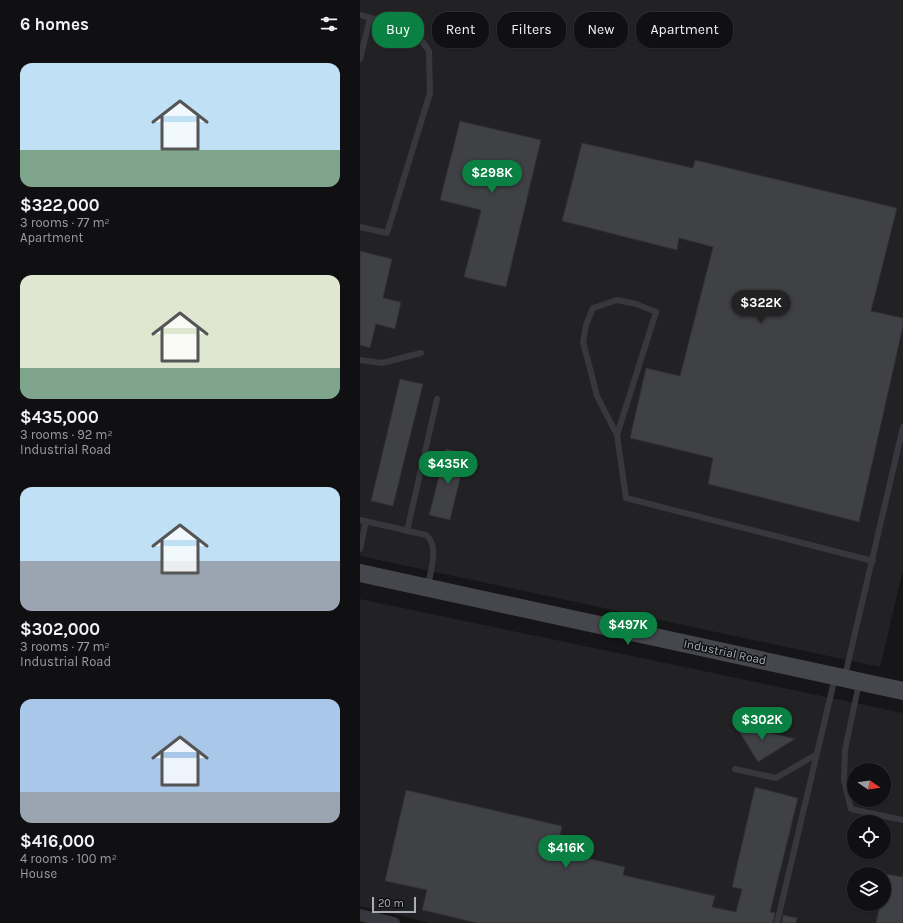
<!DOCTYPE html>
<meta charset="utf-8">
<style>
body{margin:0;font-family:Karla,sans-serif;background:#1e1e20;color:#f1f3f6;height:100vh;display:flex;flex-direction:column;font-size:15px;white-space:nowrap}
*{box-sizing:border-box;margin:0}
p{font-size:13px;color:#9c9d9f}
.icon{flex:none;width:22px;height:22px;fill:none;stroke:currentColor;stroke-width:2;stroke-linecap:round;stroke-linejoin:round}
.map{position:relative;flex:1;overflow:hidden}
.drawer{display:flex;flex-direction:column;background:#101012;width:360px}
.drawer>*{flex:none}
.banner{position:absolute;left:12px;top:12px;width:380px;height:36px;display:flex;gap:8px}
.needle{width:26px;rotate:103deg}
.controls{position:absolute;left:487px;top:763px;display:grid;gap:8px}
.controls a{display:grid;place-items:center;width:44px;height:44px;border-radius:50%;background:#101012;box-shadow:0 1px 3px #0004,0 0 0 1px #303032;font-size:20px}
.scale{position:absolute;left:12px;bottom:10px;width:44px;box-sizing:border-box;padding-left:4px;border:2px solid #a8adb8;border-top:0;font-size:11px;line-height:14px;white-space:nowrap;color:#a8adb8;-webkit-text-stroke:3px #111113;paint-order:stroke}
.price{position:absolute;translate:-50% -34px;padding:0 9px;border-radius:14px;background:#0b8043;color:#fff;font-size:13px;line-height:26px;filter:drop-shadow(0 1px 2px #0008)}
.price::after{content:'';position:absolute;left:50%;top:24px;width:12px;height:9px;margin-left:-6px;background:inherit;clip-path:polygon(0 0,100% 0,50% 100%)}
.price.current{background:#222;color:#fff}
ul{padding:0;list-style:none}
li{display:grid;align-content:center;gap:8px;height:212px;padding:0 20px}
li span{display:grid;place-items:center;height:124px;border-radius:12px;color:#555}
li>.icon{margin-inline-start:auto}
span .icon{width:72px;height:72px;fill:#fffc;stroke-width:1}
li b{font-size:17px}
h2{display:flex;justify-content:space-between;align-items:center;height:48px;padding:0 20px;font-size:17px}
.chip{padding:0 14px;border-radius:16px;background:#101012;box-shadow:0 1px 3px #0004,0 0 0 1px #303032;font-size:14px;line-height:36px}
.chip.current{background:#0b8043;color:#fff}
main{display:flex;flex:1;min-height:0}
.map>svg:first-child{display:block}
</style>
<main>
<section class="drawer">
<h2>6 homes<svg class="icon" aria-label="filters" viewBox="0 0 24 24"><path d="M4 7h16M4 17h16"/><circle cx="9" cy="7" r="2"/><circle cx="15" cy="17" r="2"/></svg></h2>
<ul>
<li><span style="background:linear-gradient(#bfe0f5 70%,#7fa58c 0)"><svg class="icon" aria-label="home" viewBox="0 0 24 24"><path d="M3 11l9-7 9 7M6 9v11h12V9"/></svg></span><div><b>$322,000</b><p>3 rooms · 77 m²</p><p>Apartment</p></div></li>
<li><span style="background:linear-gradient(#dfe7d0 75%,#7fa58c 0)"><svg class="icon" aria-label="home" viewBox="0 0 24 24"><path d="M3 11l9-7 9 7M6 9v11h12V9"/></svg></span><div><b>$435,000</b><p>3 rooms · 92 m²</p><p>Industrial Road</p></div></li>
<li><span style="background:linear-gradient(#bfe0f5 60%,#9aa5b1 0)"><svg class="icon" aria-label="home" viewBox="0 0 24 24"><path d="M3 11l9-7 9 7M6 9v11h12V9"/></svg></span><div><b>$302,000</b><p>3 rooms · 77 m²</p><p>Industrial Road</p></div></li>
<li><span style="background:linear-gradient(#a9c7e8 75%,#9aa5b1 0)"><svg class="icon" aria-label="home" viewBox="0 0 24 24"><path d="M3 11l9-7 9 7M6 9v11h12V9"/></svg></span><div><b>$416,000</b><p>4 rooms · 100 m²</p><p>House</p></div></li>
</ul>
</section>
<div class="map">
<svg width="543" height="923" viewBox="0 0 543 923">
<rect width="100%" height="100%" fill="#161618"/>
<g fill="#222225" fill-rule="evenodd">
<polygon points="0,0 543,0 543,570 520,667 0,556"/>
<path d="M 0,599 L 543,713 L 543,923 L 71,923 L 0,906 ZM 494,770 L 524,770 L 524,800 L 494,800 ZM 494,822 L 524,822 L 524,852 L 494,852 ZM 494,874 L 524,874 L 524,904 L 494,904 Z"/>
</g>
<g fill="#404145" stroke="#303034">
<polygon points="100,121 181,140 146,287 104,277 121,210 80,200"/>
<polygon points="222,143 333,168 335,160 537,208 511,311 543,318 543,326 499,522 348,484 353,458 270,438 286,368 320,376 353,247 319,238 317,250 202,221"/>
<polygon points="0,251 32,259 23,298 41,302 35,329 16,324 10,348 0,345"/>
<polygon points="40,379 63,384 33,506 11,501"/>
<polygon points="86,449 106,454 90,520 69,515"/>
<polygon points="374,723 435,739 398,762"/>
<polygon points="395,787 438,798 410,912 415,913 413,923 117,923 62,910 67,890 25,881 46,790 202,826 197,851 265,867 263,875 355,896 352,907 376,912 382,889 372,887"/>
<polygon points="526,874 543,877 543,923 516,923 520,904 524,904 524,885"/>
<polygon points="423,915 437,918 436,923 422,923"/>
</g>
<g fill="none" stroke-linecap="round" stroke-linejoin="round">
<g stroke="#37383d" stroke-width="6">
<polyline points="0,15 45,28 57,34 69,51 70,93 27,233 0,227"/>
<polyline points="0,59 10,18"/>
<polygon points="257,300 276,304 296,312 257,435 237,396 223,342 226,325 233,308"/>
<polyline points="0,360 22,363 61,353"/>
<polyline points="257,435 266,498 513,561"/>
<path d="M 0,520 L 66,535 C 80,546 70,572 68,586"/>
<polyline points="47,531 77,399"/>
<polyline points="0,549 6,521"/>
<polyline points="485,676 543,427"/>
<polyline points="499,683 485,750 484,780 491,809 543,820"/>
<polyline points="375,769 416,778 457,754"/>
<polyline points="417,923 475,677"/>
</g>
<polyline stroke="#37383d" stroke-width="12" points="0,915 34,923"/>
<polyline stroke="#45474d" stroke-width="18" points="0,573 543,691"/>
</g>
<g text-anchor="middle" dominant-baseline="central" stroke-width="3" stroke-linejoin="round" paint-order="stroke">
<g font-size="12" fill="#a8adb8" stroke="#111113">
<text transform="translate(365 652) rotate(12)">Industrial Road</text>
</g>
</g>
</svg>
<div class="controls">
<a><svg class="needle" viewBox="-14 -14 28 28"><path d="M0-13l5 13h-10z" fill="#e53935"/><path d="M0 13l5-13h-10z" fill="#9c9d9f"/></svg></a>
<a><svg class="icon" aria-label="locate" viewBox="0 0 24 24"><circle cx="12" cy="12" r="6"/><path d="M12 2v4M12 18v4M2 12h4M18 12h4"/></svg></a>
<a><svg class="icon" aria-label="layers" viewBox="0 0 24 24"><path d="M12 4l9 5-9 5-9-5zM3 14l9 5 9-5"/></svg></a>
</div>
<div class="scale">20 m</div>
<b class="price" style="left:132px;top:194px">$298K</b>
<b class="price current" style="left:401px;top:324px">$322K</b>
<b class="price" style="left:88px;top:485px">$435K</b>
<b class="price" style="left:268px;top:646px">$497K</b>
<b class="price" style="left:402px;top:741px">$302K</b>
<b class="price" style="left:206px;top:869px">$416K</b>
<div class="banner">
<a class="chip current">Buy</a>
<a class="chip">Rent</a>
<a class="chip">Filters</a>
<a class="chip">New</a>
<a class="chip">Apartment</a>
</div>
</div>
</main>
